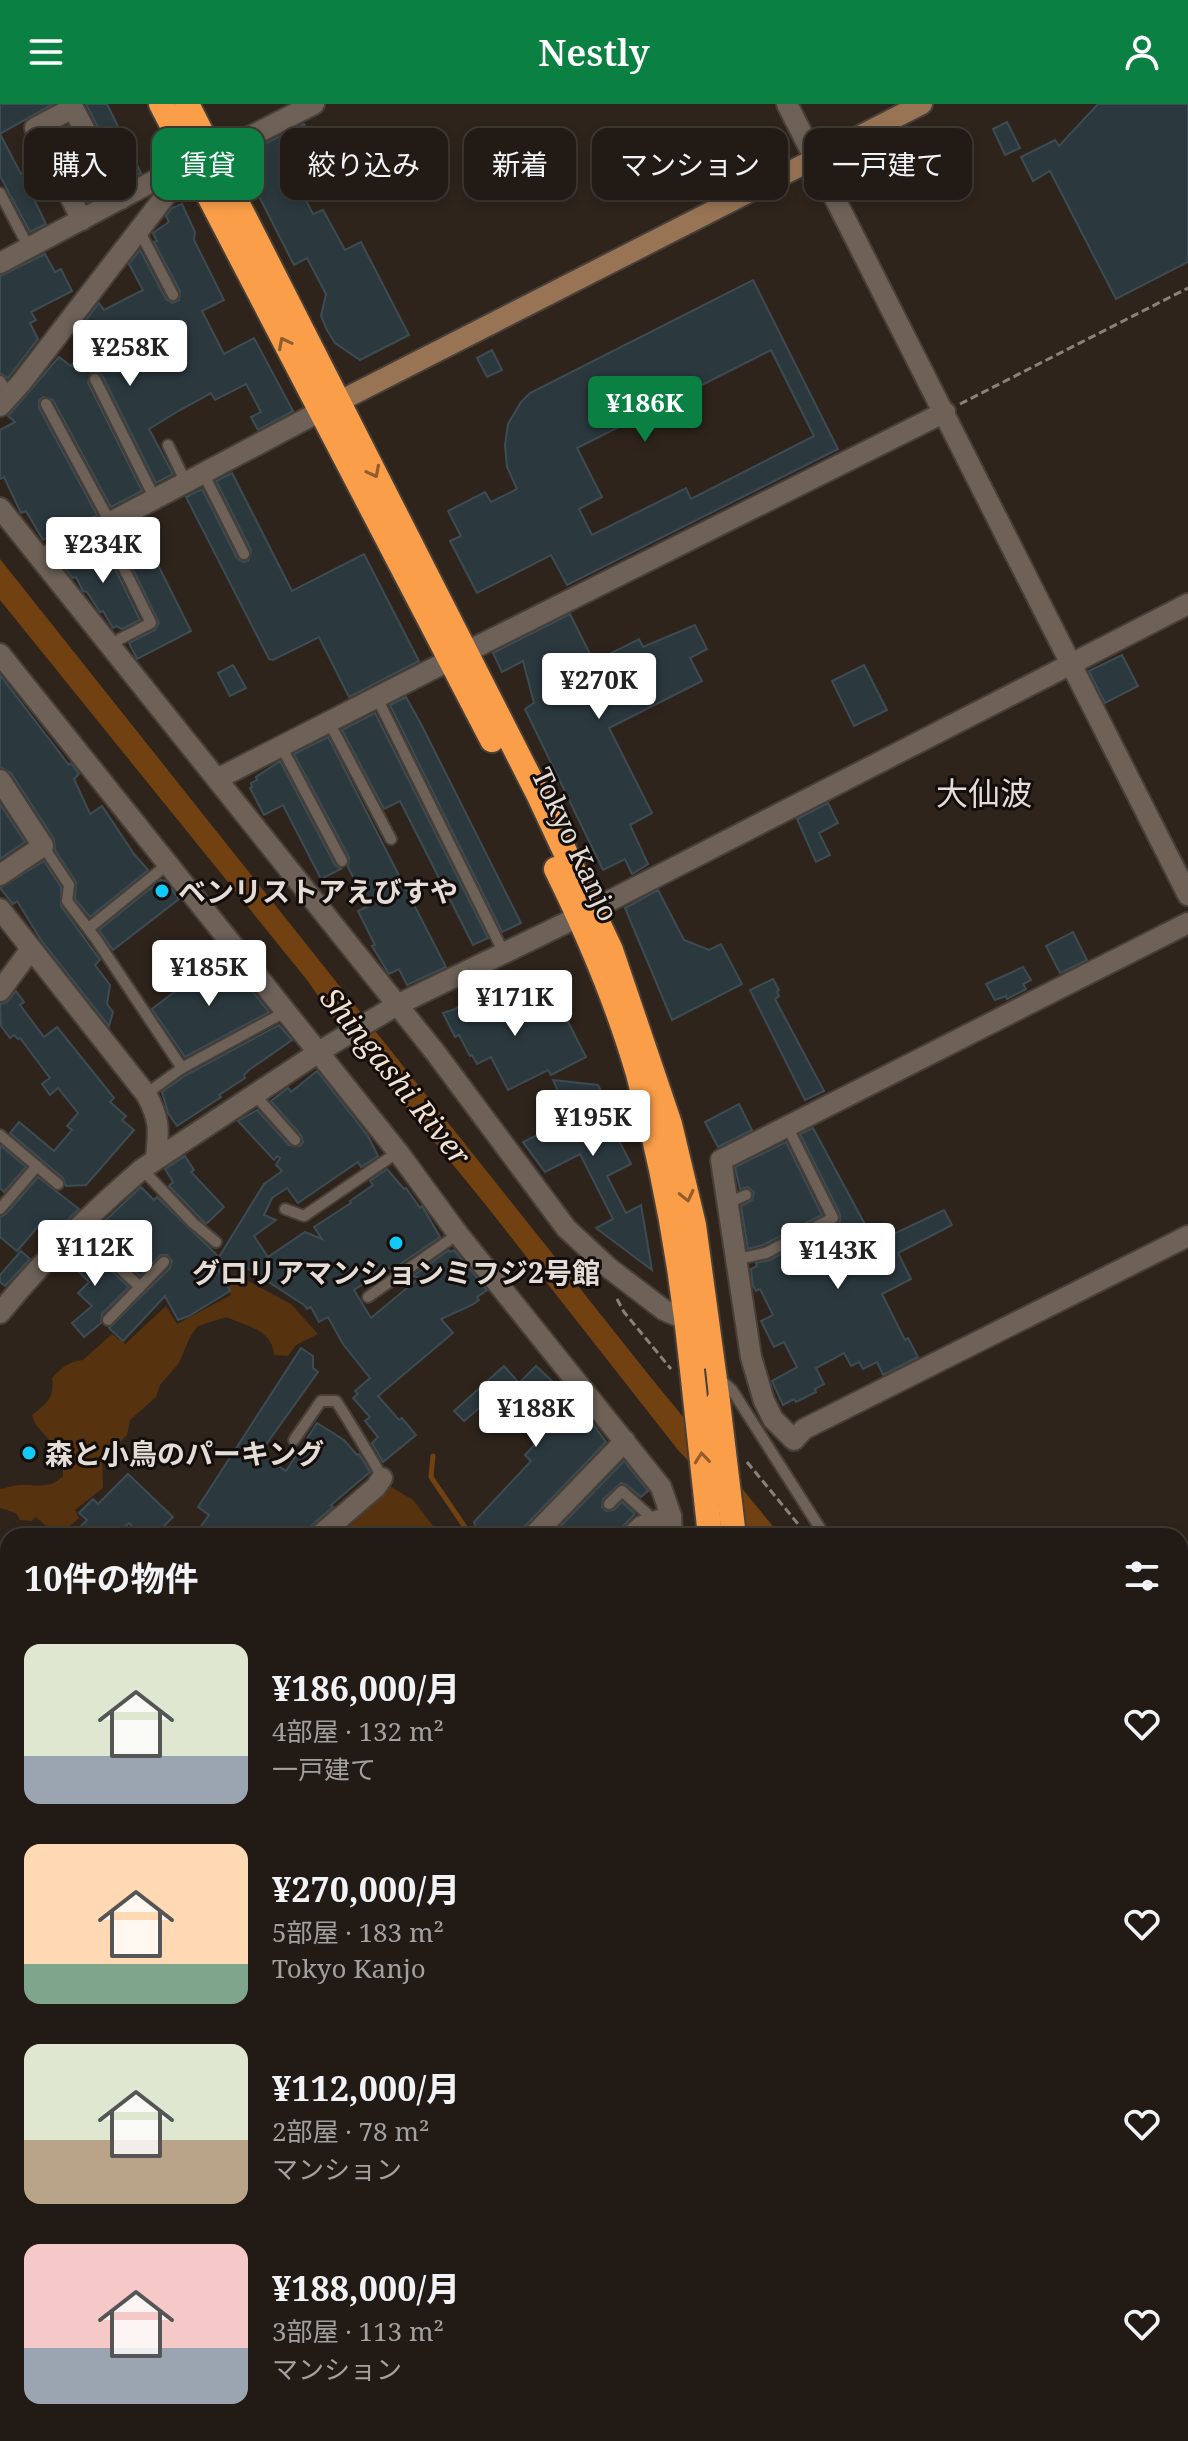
<!DOCTYPE html>
<html lang="ja">
<meta charset="utf-8">
<style>
body{margin:0;font-family:"Noto Serif","Noto Sans JP",serif;background:#2e2822;color:#f1f3f6;height:100vh;display:flex;flex-direction:column;font-size:30px;white-space:nowrap}
*{box-sizing:border-box;margin:0}
p{font-size:26px;color:#a2a1a0}
.icon{flex:none;width:44px;height:44px;fill:none;stroke:currentColor;stroke-width:2;stroke-linecap:round;stroke-linejoin:round}
.map{position:relative;flex:1;overflow:hidden}
.details{position:absolute;left:0px;top:1424px;width:1188px;height:914px;display:flex;flex-direction:column;background:#221b15;border-radius:24px 24px 0 0;box-shadow:0 4px 12px #0003,0 0 0 2px #3f3934}
.details>*{flex:none}
.hud{position:absolute;left:24px;top:24px;width:1140px;height:72px;display:flex;gap:16px}
.price{position:absolute;translate:-50% -68px;padding:0 18px;border-radius:8px;background:#fff;color:#222;font-size:26px;line-height:52px;filter:drop-shadow(0 2px 4px #0008)}
.price::after{content:'';position:absolute;left:50%;top:48px;width:24px;height:18px;margin-left:-12px;background:inherit;clip-path:polygon(0 0,100% 0,50% 100%)}
.price.active{background:#0b8043;color:#fff}
ul{padding:0;list-style:none}
li{display:flex;align-items:center;gap:24px;height:200px;padding:0 24px}
li span{display:grid;place-items:center;flex:none;width:224px;height:160px;border-radius:16px;color:#555}
li>.icon{margin-inline-start:auto}
span .icon{width:96px;height:96px;fill:#fffc;stroke-width:1}
li b{font-size:34px}
h2{display:flex;justify-content:space-between;align-items:center;height:96px;padding:0 24px;font-size:34px}
.tag{padding:0 28px;border-radius:16px;background:#221b15;box-shadow:0 4px 12px #0003,0 0 0 2px #3f3934;font-size:28px;line-height:72px}
.tag.active{background:#0b8043;color:#fff}
header{display:flex;justify-content:space-between;align-items:center;height:104px;padding:0 24px;background:#0b8043;color:#fff;font-size:36px;font-weight:600}
.map>svg:first-child{display:block}
</style>
<header><svg class="icon" aria-label="menu" viewBox="0 0 24 24"><path d="M4 6h16M4 12h16M4 18h16"/></svg>Nestly<svg class="icon" aria-label="person" viewBox="0 0 24 24"><circle cx="12" cy="8" r="4"/><path d="M4 21q1-7 8-7t8 7"/></svg></header>
<div class="map">
<svg width="1188" height="2337" viewBox="0 0 1188 2337">
<rect width="100%" height="100%" fill="#2e241c"/>
<g fill="#57320f">
<path d="M 235,1170 L 291,1200 L 318,1230 L 296,1241 L 288,1252 L 274,1251 C 273,1226 246,1222 226,1213 L 198,1222 L 190,1233 L 179,1259 L 160,1281 L 156,1293 L 130,1316 L 127,1331 L 120,1338 L 102,1348 L 103,1384 L 75,1406 L 79,1414 L 62,1429 L 56,1431 L 36,1413 L 31,1417 L 20,1416 L 16,1409 L 0,1404 L 0,1385 C 7,1384 13,1381 20,1381 C 37,1380 50,1386 63,1372 L 63,1361 L 56,1353 L 58,1346 L 36,1321 L 32,1311 C 46,1300 55,1294 52,1274 C 61,1264 69,1257 83,1256 L 112,1230 L 125,1240 L 166,1202 L 177,1220 L 231,1191 L 225,1174 Z"/>
<polygon points="388,1381 413,1396 441,1432 328,1432"/>
</g>
<polygon fill="#714112" points="0,455 652,1275 781,1432 754,1432 739,1411 678,1346 485,1100 335,916 307,876 0,496"/>
<g fill="none" stroke-linecap="round" stroke-linejoin="round">
<polyline stroke="#714112" stroke-width="5" points="433,1352 431,1373 471,1432"/>
</g>
<g fill="#2b393f" stroke="#3d4c52" stroke-width="2" fill-rule="evenodd">
<polygon points="0,0 53,0 0,30 21,70 39,60 48,78 30,87 46,120 30,128 0,72"/>
<polygon points="86,0 107,0 141,69 126,77"/>
<polygon points="1098,0 1188,0 1188,158 1116,195 1050,67 1033,77 1021,53 1055,36 1059,42"/>
<polygon points="1007,18 1020,44 1005,51 993,25"/>
<polygon points="304,20 311,33 281,49 313,110 323,106 345,146 361,138 409,231 360,256 335,239 327,226 321,212 326,190 307,154 294,161 239,53"/>
<polygon points="68,22 101,85 96,87 98,92 87,98 52,30"/>
<polygon points="182,100 195,128 194,136 224,196 202,207 224,250 254,234 293,307 258,326 251,313 261,308 246,280 215,296 211,289 180,306 149,325 173,370 156,379 102,271 96,267 91,268 88,279 142,387 111,403 53,296 43,293 39,297 39,304 97,411 49,436 48,433 43,436 26,407 21,409 4,373 0,375 0,326 15,318 8,312 59,253 71,262 88,240 86,228 80,224 99,199 104,206 143,186 129,160 140,146 166,195 172,199 179,196 180,187 154,138 157,137 153,129 169,118 166,112 172,104"/>
<polygon points="45,150 55,168 61,165 72,187 31,208 36,216 30,219 38,235 8,274 0,269 0,172"/>
<path d="M 753,176 L 838,345 L 567,481 L 551,451 L 477,489 L 450,437 L 461,432 L 448,407 L 485,388 L 491,398 L 517,385 L 507,363 L 505,341 L 508,320 L 521,298 L 530,289 ZM 771,246 L 814,332 L 691,395 L 686,384 L 592,431 L 579,405 L 602,393 L 577,344 Z"/>
<polygon points="492,246 502,266 487,273 477,254"/>
<polygon points="232,369 292,487 364,450 419,557 349,593 319,533 273,556 269,555 186,393 202,385 237,454 243,458 248,457 251,446 216,377"/>
<polygon points="137,419 191,527 137,555 129,539 155,526 159,519 116,430"/>
<polygon points="102,438 140,516 122,525 116,522 113,524 103,507 100,508 98,505 87,488 83,487 76,473 73,474 61,459"/>
<polygon points="570,510 594,558 639,535 643,543 695,521 707,545 690,554 702,577 609,624 652,709 630,721 648,760 632,770 625,755 603,766 525,605 534,599 523,557 502,568 493,549"/>
<polygon points="1122,551 1138,582 1105,599 1089,567"/>
<polygon points="233,561 246,584 230,592 218,569"/>
<polygon points="864,561 887,606 854,622 832,577"/>
<polygon points="0,571 69,661 71,659 79,670 74,675 90,710 102,702 134,750 148,766 90,813 75,795 76,778 55,746 54,735 11,669 0,663"/>
<polygon points="406,593 421,620 521,819 502,828 390,601"/>
<polygon points="375,609 488,834 473,841 400,697 384,705 342,626"/>
<polygon points="328,633 446,863 407,881 399,865 389,870 372,842 375,841 358,807 368,802 348,763 349,753 294,650"/>
<polygon points="280,657 335,761 341,765 321,775 283,701 264,711 250,684 252,683 251,679 257,676 256,673"/>
<polygon points="828,699 838,719 819,729 830,751 816,758 797,715"/>
<polygon points="0,700 25,738 0,755"/>
<polygon points="44,757 61,783 61,802 100,856 95,861 110,881 107,900 113,908 109,922 41,836 17,797 13,800 0,784"/>
<polygon points="161,776 165,777 179,795 113,846 99,826"/>
<polygon points="658,786 684,836 709,846 721,840 742,880 672,916 625,804"/>
<polygon points="1073,828 1087,856 1060,869 1046,842"/>
<polygon points="223,851 269,908 185,953 152,905"/>
<polygon points="1023,863 1031,876 1023,880 1026,885 1007,895 1006,892 995,896 986,880"/>
<polygon points="773,875 779,886 777,888 779,892 775,895 824,987 805,996 750,886"/>
<polygon points="493,886 510,920 557,896 586,953 551,971 548,966 508,986 491,953 477,960 472,951 470,952 459,931 455,933 443,909 455,905 478,888"/>
<polygon points="16,887 24,898 20,901 44,933 57,923 114,994 110,998 126,1012 122,1016 134,1026 86,1081 66,1082 63,1074 10,1029 19,1018 54,1047 72,1026 67,1022 78,1009 58,984 50,991 42,980 50,974 20,934 18,935 14,931 10,934 1,922 0,900 6,899"/>
<polygon points="279,921 292,936 249,966 244,971 245,974 219,991 221,993 177,1022 168,1009 162,988 186,971"/>
<polygon points="317,967 368,1032 378,1052 361,1063 358,1058 298,1099 287,1084 272,1094 264,1111 276,1116 254,1132 268,1153 305,1128 322,1135 314,1123 351,1099 350,1097 373,1081 370,1077 387,1065 404,1085 406,1084 420,1104 422,1102 440,1133 393,1165 388,1164 354,1186 371,1214 419,1174 413,1172 449,1146 450,1148 454,1146 487,1186 477,1193 479,1196 472,1201 441,1215 453,1229 378,1292 399,1316 402,1314 416,1331 383,1358 372,1339 378,1333 365,1317 370,1313 353,1294 358,1290 355,1287 370,1274 343,1240 328,1213 319,1218 311,1203 307,1205 304,1201 247,1164 218,1165 230,1187 189,1212 178,1216 165,1192 123,1237 109,1224 170,1164 172,1157 167,1151 161,1151 140,1172 93,1128 141,1083 154,1096 157,1093 219,1153 264,1080 282,1067 276,1061 280,1054 277,1052 274,1056 238,1017 257,1006 289,1041 300,1042 303,1038 301,1031 271,997 288,984 291,988"/>
<polygon points="553,976 598,981 617,1017 611,1021 631,1060 607,1072 626,1109 641,1101 652,1166 596,1124 613,1115 580,1050 545,1068 523,1038 564,1018 553,997 561,993"/>
<polygon points="739,1000 752,1026 718,1043 705,1018"/>
<polygon points="813,1024 875,1139 944,1106 952,1121 898,1149 911,1175 882,1190 905,1236 908,1234 918,1253 883,1271 877,1258 863,1265 859,1258 851,1262 844,1249 816,1264 824,1280 815,1285 816,1288 796,1298 794,1295 783,1301 772,1277 797,1263 784,1238 774,1243 761,1217 773,1211 760,1185 756,1187 753,1182 751,1165 757,1162 756,1159 770,1156 840,1118 840,1110 800,1030"/>
<polygon points="786,1038 822,1111 763,1141 748,1145 741,1102 752,1096 754,1088 748,1083 740,1085 735,1063"/>
<polygon points="0,1041 26,1063 4,1088 0,1084"/>
<polygon points="185,1052 194,1066 191,1068 224,1103 206,1120 169,1082 173,1078 165,1065"/>
<polygon points="38,1073 79,1105 53,1130 41,1119 17,1147 0,1133 0,1113 6,1110"/>
<polygon points="81,1139 129,1183 102,1210 101,1219 84,1233 72,1219 92,1202 78,1189 89,1178 66,1155"/>
<polygon points="21,1147 30,1155 5,1182 0,1178 0,1171"/>
<polygon points="301,1244 313,1252 313,1264 318,1268 260,1349 286,1367 317,1319 344,1336 357,1351 359,1350 370,1368 331,1401 333,1403 311,1422 306,1432 194,1432 209,1411 198,1403"/>
<polygon points="504,1262 519,1279 536,1262 582,1305 606,1338 524,1423 520,1432 478,1432 474,1418 531,1357 525,1351 540,1335 532,1329 539,1322 503,1284 464,1317 454,1307"/>
<polygon points="624,1357 648,1387 641,1393 627,1381 621,1379 603,1395 602,1403 606,1407 614,1406 622,1398 635,1410 622,1423 618,1432 551,1432"/>
<polygon points="128,1370 173,1413 164,1422 174,1432 143,1432 129,1419 115,1432 71,1432 87,1416 79,1409 93,1395 98,1400"/>
</g>
<g fill="none" stroke-linecap="round" stroke-linejoin="round">
<g stroke="#473f38" stroke-width="14">
<g id="lane">
<polyline points="0,89 29,144"/>
<polyline points="139,126 173,191"/>
<polyline points="95,275 155,395"/>
<polyline points="0,277 10,292"/>
<polyline points="46,300 110,418"/>
<polyline points="168,341 186,379"/>
<polyline points="203,369 244,450"/>
<polyline points="103,422 151,519 120,535 110,544"/>
<polyline points="377,594 504,849"/>
<polyline points="329,618 391,735"/>
<polyline points="281,642 342,757"/>
<polyline points="43,742 69,781 67,797 96,835 182,964"/>
<polyline points="89,824 168,760"/>
<polyline points="146,990 182,964 285,908"/>
<polyline points="255,991 295,1036"/>
<polyline points="0,1031 58,1080"/>
<polyline points="142,1065 193,1119 216,1138"/>
<polyline points="728,1099 746,1091"/>
<polyline points="0,1105 37,1062"/>
<polyline points="285,1105 304,1112 398,1048"/>
<polyline points="78,1125 140,1183"/>
<polyline points="738,1155 766,1149 833,1114 787,1022"/>
<polyline points="368,1193 458,1130"/>
<polyline points="108,1216 164,1158"/>
<polyline points="720,1275 732,1286 825,1432"/>
<path d="M 294,1336 L 321,1297 L 336,1297 C 342,1306 381,1369 382,1374"/>
<polyline points="609,1400 622,1387 654,1416"/>
<polyline points="0,2044 8,2050"/>
<polyline points="598,2330 606,2336"/>
<polyline points="1008,2336 1024,2330"/>
<polyline points="1158,2337 1175,2330"/>
</g>
</g>
<g stroke="#473f38" stroke-width="24">
<g id="street">
<polyline points="787,0 1188,791"/>
<polyline points="212,52 314,0"/>
<polyline points="82,116 35,24 73,4 121,95"/>
<polyline points="0,159 163,72 188,67"/>
<polyline points="0,302 21,279 173,82 196,65"/>
<polyline points="0,404 435,948 566,1124 609,1164 664,1206 687,1216"/>
<polyline points="41,455 334,300"/>
<polyline points="466,548 945,308"/>
<polyline points="0,550 398,1048 458,1130 661,1383 671,1412 672,1432"/>
<polyline points="217,675 450,556"/>
<polyline points="0,676 43,742 0,771"/>
<path d="M 0,805 L 146,990 C 160,1015 159,1026 156,1054"/>
<polyline points="1188,819 721,1056 751,1253 764,1297 773,1315 794,1336 804,1325 1188,1132"/>
<polyline points="0,887 31,845"/>
<path d="M 0,1209 C 42,1157 91,1109 142,1065 L 325,944 L 397,901 L 578,813 L 1188,500"/>
<polyline points="319,1432 376,1383 382,1374"/>
<polyline points="533,1432 625,1337"/>
<polyline points="631,1432 642,1422 671,1412"/>
<polyline points="0,1610 8,1616"/>
<polyline points="1180,1768 1188,1763"/>
<polyline points="0,1821 8,1811"/>
<polyline points="1180,1879 1188,1883"/>
<polyline points="0,1922 8,1927"/>
<polyline points="0,2099 8,2090"/>
<polyline points="1180,2209 1188,2230"/>
<polyline points="0,2294 8,2289"/>
<polyline points="658,2330 662,2337"/>
<polyline points="863,2330 864,2337"/>
<polyline points="956,2330 959,2337"/>
<polyline points="1091,2330 1094,2337"/>
<polyline points="194,2337 197,2330"/>
<polyline points="506,2337 512,2330"/>
</g>
</g>
<g stroke="#473f38" stroke-width="24">
<g id="secondary">
<polyline points="338,298 922,0"/>
<polyline points="0,2265 8,2270"/>
<polyline points="89,2330 98,2337"/>
</g>
</g>
<g stroke="#473f38" stroke-width="28">
<g id="highway">
<polyline points="161,0 492,636"/>
<polyline points="187,0 538,690 611,846 670,1020 694,1121 718,1298"/>
<path d="M 556,765 C 588,830 618,901 638,970 C 664,1066 682,1167 692,1266"/>
<polyline points="815,2330 816,2337"/>
<polyline points="837,2330 838,2337"/>
</g>
</g>
<g stroke="#8a817b" stroke-width="3" stroke-dasharray="8 4" stroke-linecap="butt">
<polyline points="960,300 1188,184"/>
<polyline points="617,1195 624,1208 671,1265"/>
<polyline points="747,1358 803,1426"/>
<polyline points="1180,1454 1188,1450"/>
<polyline points="1180,1962 1188,1980"/>
</g>
<use href="#lane" stroke="#6e6258" stroke-width="10"/>
<use href="#street" stroke="#6e6258" stroke-width="20"/>
<use href="#secondary" stroke="#987454" stroke-width="20"/>
<use href="#highway" stroke="#fa9e49" stroke-width="24"/>
<g stroke="#473f38" stroke-width="28" stroke-linecap="butt">
<g id="highway-bridge">
<polyline points="692,1266 710,1432"/>
<polyline points="718,1298 734,1432"/>
</g>
</g>
<use href="#highway-bridge" stroke="#fa9e49" stroke-width="24"/>
</g>
<defs><path id="oneway-chevron" d="M-2-3.5L2.5 0L-2 3.5" fill="none" stroke-width="1.6" stroke-linecap="round" stroke-linejoin="round" transform="scale(2)"/></defs>
<g stroke="#925d2d">
<use href="#oneway-chevron" transform="translate(284 239) rotate(-117)"/>
<use href="#oneway-chevron" transform="translate(374 368) rotate(63)"/>
<use href="#oneway-chevron" transform="translate(687 1092) rotate(77)"/>
<use href="#oneway-chevron" transform="translate(702 1354) rotate(-96)"/>
</g>
<g fill="#11cafa" stroke="#130e0b" stroke-width="3">
<circle cx="162" cy="787" r="8"/>
<circle cx="396" cy="1139" r="8"/>
<circle cx="29" cy="1349" r="8"/>
</g>
<g text-anchor="middle" dominant-baseline="central" stroke-width="6" stroke-linejoin="round" paint-order="stroke">
<g font-size="28" fill="#e3dcd7" stroke="#130e0b">
<text transform="translate(576 740) rotate(65)">Tokyo Kanjo</text>
</g>
<g font-size="28" font-weight="bold" fill="#e3dcd7" stroke="#130e0b" text-anchor="start">
<text x="178" y="787">ベンリストアえびすや</text>
<text x="396" y="1168" text-anchor="middle">グロリアマンションミフジ2号館</text>
<text x="45" y="1349">森と小鳥のパーキング</text>
</g>
<g font-size="30" font-style="italic" fill="#f3e1d2" stroke="#130e0b">
<text transform="translate(396 972) rotate(51)">Shingashi River</text>
</g>
<g font-size="32" fill="#e3dcd7" stroke="#130e0b">
<text x="984" y="688">大仙波</text>
</g>
</g>
</svg>
<b class="price" style="left:130px;top:284px">¥258K</b>
<b class="price active" style="left:645px;top:340px">¥186K</b>
<b class="price" style="left:103px;top:481px">¥234K</b>
<b class="price" style="left:599px;top:617px">¥270K</b>
<b class="price" style="left:209px;top:904px">¥185K</b>
<b class="price" style="left:515px;top:934px">¥171K</b>
<b class="price" style="left:593px;top:1054px">¥195K</b>
<b class="price" style="left:95px;top:1184px">¥112K</b>
<b class="price" style="left:838px;top:1187px">¥143K</b>
<b class="price" style="left:536px;top:1345px">¥188K</b>
<div class="hud">
<a class="tag">購入</a>
<a class="tag active">賃貸</a>
<a class="tag">絞り込み</a>
<a class="tag">新着</a>
<a class="tag">マンション</a>
<a class="tag">一戸建て</a>
</div>
<section class="details">
<h2>10件の物件<svg class="icon" aria-label="filters" viewBox="0 0 24 24"><path d="M4 7h16M4 17h16"/><circle cx="9" cy="7" r="2"/><circle cx="15" cy="17" r="2"/></svg></h2>
<ul>
<li><span style="background:linear-gradient(#dfe7d0 70%,#9aa5b1 0)"><svg class="icon" aria-label="home" viewBox="0 0 24 24"><path d="M3 11l9-7 9 7M6 9v11h12V9"/></svg></span><div><b>¥186,000/月</b><p>4部屋 · 132 m²</p><p>一戸建て</p></div><svg class="icon" aria-label="heart" viewBox="0 0 24 24"><path d="M12 20l-8-8c-3-5 5-10 8-4 3-6 11-1 8 4z"/></svg></li>
<li><span style="background:linear-gradient(#ffd9b3 75%,#7fa58c 0)"><svg class="icon" aria-label="home" viewBox="0 0 24 24"><path d="M3 11l9-7 9 7M6 9v11h12V9"/></svg></span><div><b>¥270,000/月</b><p>5部屋 · 183 m²</p><p>Tokyo Kanjo</p></div><svg class="icon" aria-label="heart" viewBox="0 0 24 24"><path d="M12 20l-8-8c-3-5 5-10 8-4 3-6 11-1 8 4z"/></svg></li>
<li><span style="background:linear-gradient(#dfe7d0 60%,#b9a48a 0)"><svg class="icon" aria-label="home" viewBox="0 0 24 24"><path d="M3 11l9-7 9 7M6 9v11h12V9"/></svg></span><div><b>¥112,000/月</b><p>2部屋 · 78 m²</p><p>マンション</p></div><svg class="icon" aria-label="heart" viewBox="0 0 24 24"><path d="M12 20l-8-8c-3-5 5-10 8-4 3-6 11-1 8 4z"/></svg></li>
<li><span style="background:linear-gradient(#f6c9c9 65%,#9aa5b1 0)"><svg class="icon" aria-label="home" viewBox="0 0 24 24"><path d="M3 11l9-7 9 7M6 9v11h12V9"/></svg></span><div><b>¥188,000/月</b><p>3部屋 · 113 m²</p><p>マンション</p></div><svg class="icon" aria-label="heart" viewBox="0 0 24 24"><path d="M12 20l-8-8c-3-5 5-10 8-4 3-6 11-1 8 4z"/></svg></li>
</ul>
</section>
</div>
